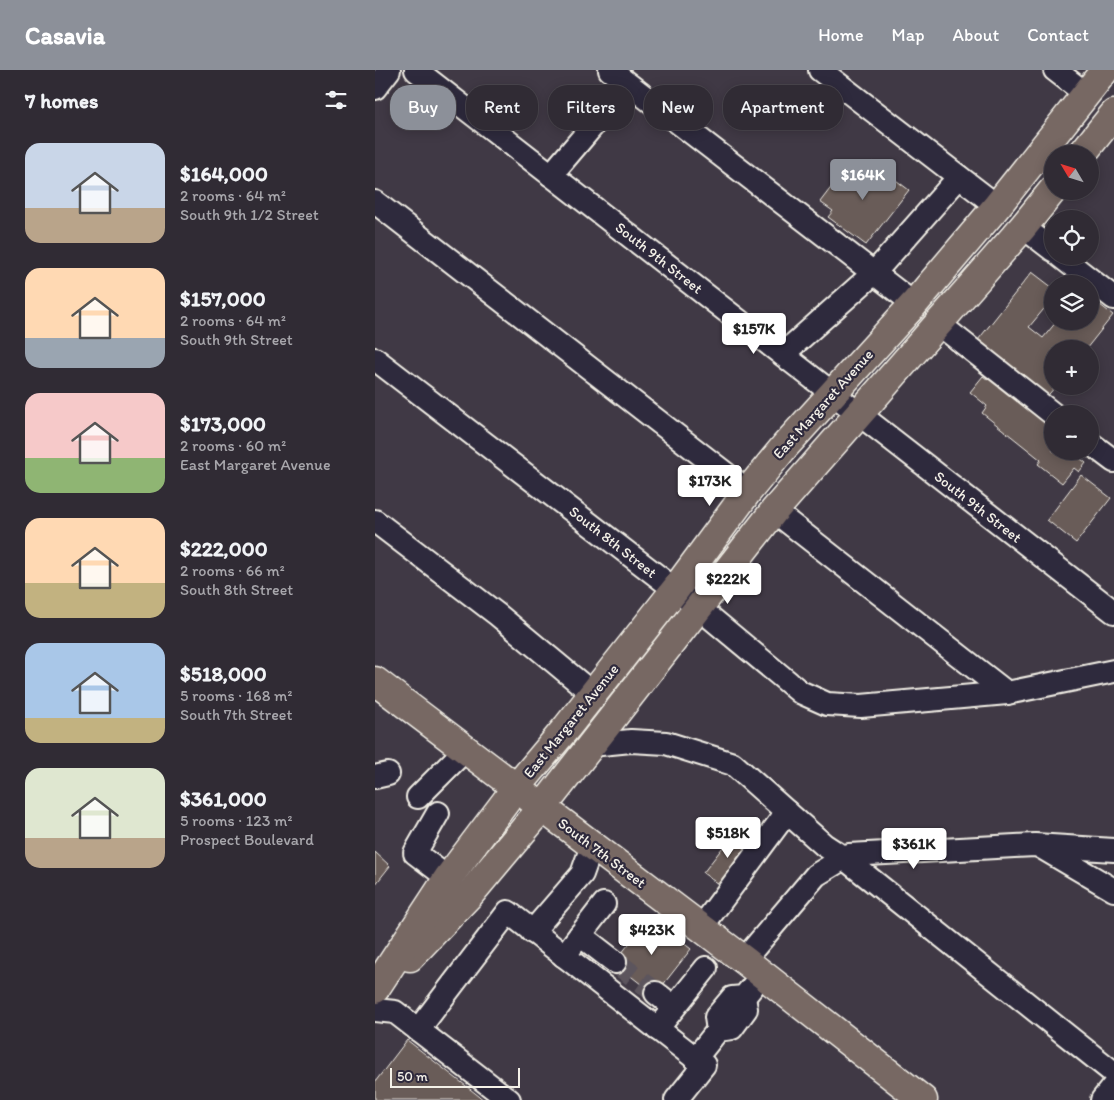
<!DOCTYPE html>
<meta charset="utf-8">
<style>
body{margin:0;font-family:Itim,sans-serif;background:#3c3740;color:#f1f3f6;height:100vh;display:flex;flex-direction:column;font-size:19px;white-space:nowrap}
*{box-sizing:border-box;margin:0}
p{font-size:16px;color:#a8a7ac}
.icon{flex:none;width:28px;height:28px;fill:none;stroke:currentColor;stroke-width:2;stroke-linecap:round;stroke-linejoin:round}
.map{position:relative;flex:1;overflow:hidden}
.details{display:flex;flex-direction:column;background:#302b34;width:375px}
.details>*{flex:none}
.banner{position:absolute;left:15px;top:15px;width:475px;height:45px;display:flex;gap:10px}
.needle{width:32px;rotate:308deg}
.fabs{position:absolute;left:669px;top:75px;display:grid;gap:10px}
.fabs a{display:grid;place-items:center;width:55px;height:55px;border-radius:50%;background:#302b34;box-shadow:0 2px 12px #0003,0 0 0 1px #4b474f;font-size:25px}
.scale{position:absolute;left:15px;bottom:12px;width:130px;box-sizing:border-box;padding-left:5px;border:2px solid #f4f1e8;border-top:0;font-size:14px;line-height:18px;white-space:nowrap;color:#f4f1e8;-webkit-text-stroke:4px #2f2a3d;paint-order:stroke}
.price{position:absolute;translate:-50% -42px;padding:0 11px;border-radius:5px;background:#fff;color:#222;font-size:16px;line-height:32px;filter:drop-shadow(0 1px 2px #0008)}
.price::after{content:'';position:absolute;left:50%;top:30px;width:15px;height:11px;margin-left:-8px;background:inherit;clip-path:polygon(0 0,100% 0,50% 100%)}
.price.current{background:#8c9099;color:#fff}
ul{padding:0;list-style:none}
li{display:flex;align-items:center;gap:15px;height:125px;padding:0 25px}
li span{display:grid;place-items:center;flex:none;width:140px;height:100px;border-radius:15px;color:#555}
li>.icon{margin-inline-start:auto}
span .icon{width:60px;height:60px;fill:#fffc;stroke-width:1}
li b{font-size:21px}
h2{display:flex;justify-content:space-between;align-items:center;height:60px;padding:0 25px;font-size:21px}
.chip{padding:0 18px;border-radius:20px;background:#302b34;box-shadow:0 2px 12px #0003,0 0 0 1px #4b474f;font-size:18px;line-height:45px}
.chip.current{background:#8c9099;color:#fff}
header{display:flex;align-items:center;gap:30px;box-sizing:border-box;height:70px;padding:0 25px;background:#8c9099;color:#fff}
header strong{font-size:24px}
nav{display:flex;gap:28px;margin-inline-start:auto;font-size:18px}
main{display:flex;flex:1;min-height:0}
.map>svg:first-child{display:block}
</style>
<header>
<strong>Casavia</strong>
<nav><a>Home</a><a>Map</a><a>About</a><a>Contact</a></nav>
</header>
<main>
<section class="details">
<h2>7 homes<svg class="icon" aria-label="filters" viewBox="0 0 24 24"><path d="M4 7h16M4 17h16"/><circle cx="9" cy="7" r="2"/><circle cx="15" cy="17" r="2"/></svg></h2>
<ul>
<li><span style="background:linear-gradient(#c9d6e8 65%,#b9a48a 0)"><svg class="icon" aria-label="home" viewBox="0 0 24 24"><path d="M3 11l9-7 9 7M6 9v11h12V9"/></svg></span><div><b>$164,000</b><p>2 rooms · 64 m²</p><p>South 9th 1/2 Street</p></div></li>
<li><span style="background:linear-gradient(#ffd9b3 70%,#9aa5b1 0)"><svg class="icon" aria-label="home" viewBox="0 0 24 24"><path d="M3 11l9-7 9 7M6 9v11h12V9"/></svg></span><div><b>$157,000</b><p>2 rooms · 64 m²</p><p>South 9th Street</p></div></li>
<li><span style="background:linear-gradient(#f6c9c9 65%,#8fb573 0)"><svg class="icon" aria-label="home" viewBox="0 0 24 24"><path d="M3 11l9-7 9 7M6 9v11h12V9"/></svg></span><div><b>$173,000</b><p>2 rooms · 60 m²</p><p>East Margaret Avenue</p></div></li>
<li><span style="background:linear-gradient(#ffd9b3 65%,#c2b280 0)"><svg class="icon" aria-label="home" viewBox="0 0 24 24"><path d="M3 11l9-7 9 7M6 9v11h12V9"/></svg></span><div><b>$222,000</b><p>2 rooms · 66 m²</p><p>South 8th Street</p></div></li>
<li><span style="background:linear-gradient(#a9c7e8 75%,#c2b280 0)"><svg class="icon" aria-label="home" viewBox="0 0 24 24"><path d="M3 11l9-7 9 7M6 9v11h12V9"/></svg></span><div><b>$518,000</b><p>5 rooms · 168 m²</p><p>South 7th Street</p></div></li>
<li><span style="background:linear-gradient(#dfe7d0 70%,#b9a48a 0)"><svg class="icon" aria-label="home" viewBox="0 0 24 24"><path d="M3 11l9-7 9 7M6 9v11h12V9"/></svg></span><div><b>$361,000</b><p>5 rooms · 123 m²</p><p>Prospect Boulevard</p></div></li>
</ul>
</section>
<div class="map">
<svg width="739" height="1030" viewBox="0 0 739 1030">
<rect width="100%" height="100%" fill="#403945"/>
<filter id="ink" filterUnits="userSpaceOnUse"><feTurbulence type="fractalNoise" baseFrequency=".02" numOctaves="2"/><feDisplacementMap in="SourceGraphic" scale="10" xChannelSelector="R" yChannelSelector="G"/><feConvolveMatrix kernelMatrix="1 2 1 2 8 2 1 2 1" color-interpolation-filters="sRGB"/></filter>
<g filter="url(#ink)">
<g fill="#695b58" stroke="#f4f1e8">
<polygon points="497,92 534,120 491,175 453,147 458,141 445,132 474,94 488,104"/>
<polygon points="657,202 678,218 678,228 654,257 668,268 682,251 715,251 715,227 738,245 711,279 678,279 678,316 681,316 668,331 599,275"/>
<polygon points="618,304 678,351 678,381 696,381 711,393 704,402 699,398 687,413 663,394 666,390 607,343 612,336 595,322 608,306 613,310"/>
<polygon points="706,405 736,428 701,473 672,450"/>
<polygon points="358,764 378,779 361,802 356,798 343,814 328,803"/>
<polygon points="0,782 15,796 0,815"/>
<polygon points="271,846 274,849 275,847 316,879 280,925 239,893 268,856 265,853"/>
<polygon points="32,970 109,1030 0,1030 0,1012"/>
</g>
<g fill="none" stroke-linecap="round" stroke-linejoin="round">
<polyline stroke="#5b555d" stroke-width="22" stroke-dasharray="22 11" stroke-linecap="butt" points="240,892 281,923"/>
<g stroke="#f4f1e8" stroke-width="26">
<g id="minor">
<polyline points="41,0 739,542"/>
<polyline points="235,0 539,234"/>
<polyline points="445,0 622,136"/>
<polyline points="680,0 711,24"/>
<polyline points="0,18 14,0"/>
<polyline points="176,105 232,39 260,20"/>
<polyline points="0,132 373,421"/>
<polyline points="648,157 678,180"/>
<polyline points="685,186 739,228"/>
<polyline points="564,254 678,344"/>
<polyline points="408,284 499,203 584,107"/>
<polyline points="0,289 324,538 425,622 452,634 486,636 632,623 739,601"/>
<polyline points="715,373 739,391"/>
<polyline points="399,441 632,623"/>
<polyline points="0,451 123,545 218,624"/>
<polyline points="216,675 256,671 291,673 358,694 449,775 469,788 739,1003"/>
<polyline points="0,707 13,704"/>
<polyline points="43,727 90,680"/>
<polyline points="63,743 40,783 73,808"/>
<polyline points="666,777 739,820"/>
<polyline points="326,858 412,742"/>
<polyline points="157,862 207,804 217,776"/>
<polyline points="205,865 240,892"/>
<polyline points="189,886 229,834"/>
<polyline points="369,890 441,805 474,785 660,775 739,780"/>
<polyline points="281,923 299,937"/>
<polyline points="0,940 20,942 134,1030"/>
<polyline points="282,959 331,898"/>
<polyline points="43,960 133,842 329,995 301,1030"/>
<polyline points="343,960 341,947 357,928 369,927 378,916"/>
<polyline points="320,989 343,960 357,958 371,939 369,927"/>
<polyline points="727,1030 739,1015"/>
</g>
</g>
<g stroke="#f4f1e8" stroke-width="31">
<g id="major">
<polyline points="707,84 739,44"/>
<polyline points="0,611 369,890 548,1030"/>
<polyline points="35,887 95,824 167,738 399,441 648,157 678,120"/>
<polyline points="0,919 73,808 141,718 192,657 300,520 373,421 410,376 539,234 622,136 730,0"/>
</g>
</g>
<use href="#minor" stroke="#2f2a3d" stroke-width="22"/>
<use href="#major" stroke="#776864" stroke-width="28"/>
</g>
</g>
<g text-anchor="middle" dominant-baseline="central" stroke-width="4.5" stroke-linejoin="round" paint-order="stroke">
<g font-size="15" fill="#f4f1e8" stroke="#2f2a3d">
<text transform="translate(284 188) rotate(38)">South 9th Street</text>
<text transform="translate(448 334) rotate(-48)">East Margaret Avenue</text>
<text transform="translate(603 437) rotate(38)">South 9th Street</text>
<text transform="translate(238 472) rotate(38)">South 8th Street</text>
<text transform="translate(196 651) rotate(-51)">East Margaret Avenue</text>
<text transform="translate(227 783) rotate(37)">South 7th Street</text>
</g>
</g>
</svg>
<div class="fabs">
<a><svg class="needle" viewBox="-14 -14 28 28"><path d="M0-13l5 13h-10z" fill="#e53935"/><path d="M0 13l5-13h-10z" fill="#a8a7ac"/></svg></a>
<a><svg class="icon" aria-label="locate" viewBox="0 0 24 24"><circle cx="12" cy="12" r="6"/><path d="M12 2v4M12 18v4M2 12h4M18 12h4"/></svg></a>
<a><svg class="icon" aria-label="layers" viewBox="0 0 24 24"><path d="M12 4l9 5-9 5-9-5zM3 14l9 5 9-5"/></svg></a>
<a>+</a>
<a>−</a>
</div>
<div class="scale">50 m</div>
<b class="price current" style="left:488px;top:131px">$164K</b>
<b class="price" style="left:379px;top:285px">$157K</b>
<b class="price" style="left:335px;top:437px">$173K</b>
<b class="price" style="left:353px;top:535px">$222K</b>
<b class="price" style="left:353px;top:789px">$518K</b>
<b class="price" style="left:539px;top:800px">$361K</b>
<b class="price" style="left:277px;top:886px">$423K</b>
<div class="banner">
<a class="chip current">Buy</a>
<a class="chip">Rent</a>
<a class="chip">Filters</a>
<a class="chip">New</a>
<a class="chip">Apartment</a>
</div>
</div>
</main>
